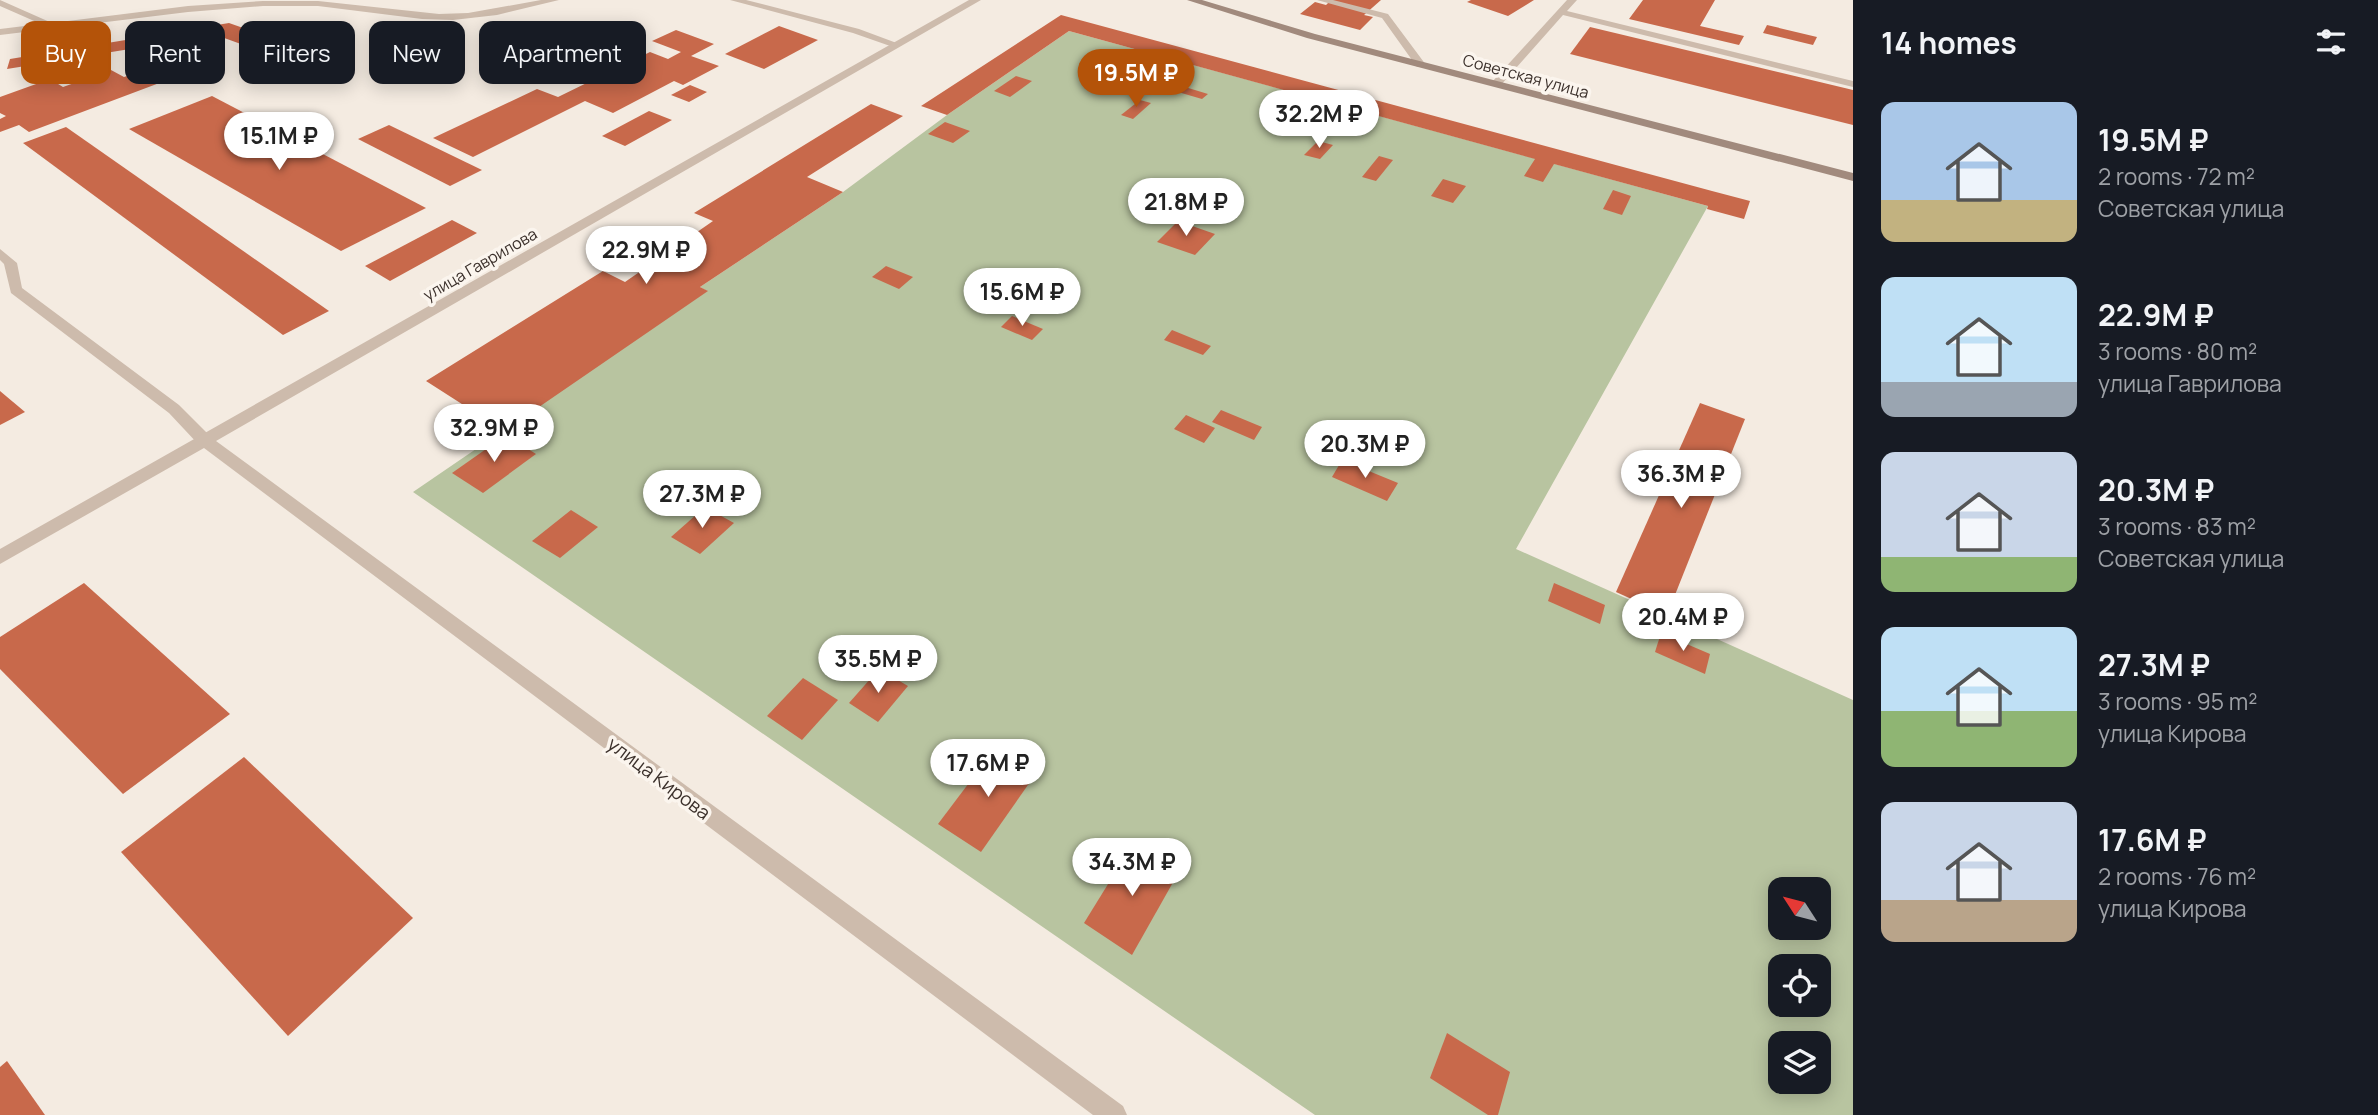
<!DOCTYPE html>
<meta charset="utf-8">
<style>
body{margin:0;font-family:Manrope,sans-serif;background:#242831;color:#f1f3f6;height:100vh;display:flex;flex-direction:column;font-size:26px;white-space:nowrap}
*{box-sizing:border-box;margin:0}
p{font-size:23px;color:#9ea1a6}
.icon{flex:none;width:38px;height:38px;fill:none;stroke:currentColor;stroke-width:2;stroke-linecap:round;stroke-linejoin:round}
.map{position:relative;flex:1;overflow:hidden}
.details{display:flex;flex-direction:column;background:#171b24;width:525px}
.details>*{flex:none}
.top-card{position:absolute;left:21px;top:21px;width:665px;height:63px;display:flex;gap:14px}
.needle{width:46px;rotate:306deg}
.controls{position:absolute;left:1768px;top:877px;display:grid;gap:14px}
.controls a{display:grid;place-items:center;width:63px;height:63px;border-radius:14px;background:#171b24;box-shadow:0 4px 18px #0003;font-size:35px}
.price{position:absolute;translate:-50% -60px;padding:0 16px;border-radius:24px;background:#fff;color:#222;font-size:23px;line-height:46px;filter:drop-shadow(0 2px 4px #0008)}
.price::after{content:'';position:absolute;left:50%;top:42px;width:21px;height:16px;margin-left:-10px;background:inherit;clip-path:polygon(0 0,100% 0,50% 100%)}
.price.on{background:#b45309;color:#fff}
ul{padding:0;list-style:none}
li{display:flex;align-items:center;gap:21px;height:175px;padding:0 28px}
li span{display:grid;place-items:center;flex:none;width:196px;height:140px;border-radius:14px;color:#555}
li>.icon{margin-inline-start:auto}
span .icon{width:84px;height:84px;fill:#fffc;stroke-width:1}
li b{font-size:30px}
h2{display:flex;justify-content:space-between;align-items:center;height:84px;padding:0 28px;font-size:30px}
.tag{padding:0 24px;border-radius:14px;background:#171b24;box-shadow:0 4px 18px #0003;font-size:24px;line-height:63px}
.tag.on{background:#b45309;color:#fff}
main{display:flex;flex:1;min-height:0}
.map>svg:first-child{display:block}
</style>
<main>
<div class="map">
<svg width="1853" height="1115" viewBox="0 0 1853 1115">
<rect width="100%" height="100%" fill="#f4ebe1"/>
<path fill="#b8c4a0" fill-rule="evenodd" d="M 1069,31 L 1708,206 L 1516,549 L 1853,700 L 1853,1115 L 1315,1115 L 413,492 L 707,291 L 700,287 L 843,192 L 947,115 ZM 1780,889 L 1818,889 L 1818,928 L 1780,928 ZM 1780,966 L 1818,966 L 1818,1004 L 1780,1004 ZM 1780,1043 L 1818,1043 L 1818,1082 L 1780,1082 Z"/>
<g fill="#c8694b">
<polygon points="1331,0 1381,0 1364,15 1373,17 1360,30 1300,14 1315,2 1326,5"/>
<polygon points="1471,0 1534,0 1508,16 1467,2"/>
<polygon points="1643,0 1715,0 1700,26 1744,36 1739,45 1629,19"/>
<polygon points="1061,15 1712,191 1750,201 1744,219 1707,209 1708,206 1554,164 1543,182 1524,176 1535,159 1069,31 947,115 921,106"/>
<polygon points="229,23 318,54 295,63 304,67 264,84 243,76 282,59 216,35 7,69 10,59"/>
<polygon points="1767,25 1817,37 1813,45 1763,33"/>
<polygon points="779,26 818,40 764,69 725,54"/>
<polygon points="1590,27 1853,90 1853,125 1570,54"/>
<polygon points="676,30 714,44 691,56 719,66 683,85 674,81 613,113 585,101 473,157 433,138 537,89 558,97 650,52 668,59 681,52 652,41"/>
<polygon points="111,70 124,77 142,71 162,82 29,132 19,125 0,132 0,119 6,116 0,113 0,97 50,79 63,87"/>
<polygon points="1016,76 1032,81 1010,97 994,91"/>
<polygon points="690,85 707,92 689,102 671,95"/>
<polygon points="1185,87 1208,94 1202,99 1178,92"/>
<polygon points="212,96 426,208 341,251 129,129"/>
<polygon points="1288,96 1329,107 1321,116 1280,104"/>
<polygon points="1140,100 1151,103 1133,119 1121,115"/>
<polygon points="871,104 903,116 807,177 843,192 700,287 708,291 504,431 426,381 603,271 625,282 713,221 694,213"/>
<polygon points="649,111 672,120 625,146 602,136"/>
<polygon points="945,122 970,131 953,143 928,134"/>
<polygon points="389,125 482,170 450,186 358,139"/>
<polygon points="66,127 329,311 283,335 23,143"/>
<polygon points="1318,141 1333,145 1320,159 1304,155"/>
<polygon points="1379,156 1393,160 1376,181 1362,177"/>
<polygon points="1443,179 1466,186 1453,203 1431,196"/>
<polygon points="1613,190 1631,196 1622,215 1603,209"/>
<polygon points="452,220 477,233 390,281 365,266"/>
<polygon points="1178,221 1215,234 1195,255 1157,242"/>
<polygon points="886,266 913,277 899,289 872,277"/>
<polygon points="1012,316 1043,329 1032,340 1001,327"/>
<polygon points="1172,330 1211,346 1203,355 1164,340"/>
<polygon points="0,391 25,412 0,425"/>
<polygon points="1700,403 1745,419 1667,615 1616,592"/>
<polygon points="1221,410 1262,427 1254,440 1212,422"/>
<polygon points="1186,415 1215,428 1204,443 1174,429"/>
<polygon points="506,435 536,454 483,493 452,473"/>
<polygon points="1342,460 1398,483 1387,501 1332,477"/>
<polygon points="705,507 734,523 700,554 671,537"/>
<polygon points="571,510 598,527 560,558 532,541"/>
<polygon points="84,583 230,714 123,794 0,669 0,637"/>
<polygon points="1554,583 1605,605 1600,624 1548,601"/>
<polygon points="1661,633 1710,654 1705,674 1655,652"/>
<polygon points="879,669 908,686 878,722 849,703"/>
<polygon points="803,678 838,700 802,740 767,716"/>
<polygon points="996,747 1037,772 981,852 938,824"/>
<polygon points="244,757 413,918 288,1036 121,852"/>
<polygon points="1134,842 1180,870 1132,955 1084,923"/>
<polygon points="1447,1033 1510,1072 1498,1115 1488,1115 1430,1078"/>
<polygon points="7,1061 45,1115 0,1115 0,1067"/>
</g>
<g fill="none" stroke-linecap="round" stroke-linejoin="round">
<g fill="#cdbbac" fill-rule="evenodd">
<polygon points="0,0 52,23 188,6 263,1 318,1 439,14 468,13 541,0 559,0 497,15 453,20 422,19 318,6 263,6 188,12 0,35 0,29 41,24 0,6"/>
<polygon points="730,0 746,0 859,29 902,45 893,47 853,33"/>
<polygon points="1317,0 1333,0 1388,14 1426,65 1417,67 1382,18"/>
<polygon points="1567,0 1577,0 1567,11 1853,81 1853,87 1563,15 1500,86 1492,86 1492,82"/>
<polygon points="0,249 17,263 22,288 179,405 211,437 213,441 211,445 199,445 169,413 11,293 4,264 0,260"/>
</g>
<polygon fill="#cdbbac" fill-rule="evenodd" points="969,0 981,0 216,441 1123,1106 1127,1115 1093,1115 204,448 0,564 0,549"/>
<polygon fill="#a18a7d" fill-rule="evenodd" points="1187,0 1202,0 1315,34 1853,173 1853,181 1307,38"/>
</g>
<g text-anchor="middle" dominant-baseline="central" stroke-width="7" stroke-linejoin="round" paint-order="stroke">
<g font-size="16" fill="#3b302b" stroke="#fbf5ee">
<text transform="translate(1526 76) rotate(15)">Советская улица</text>
<text transform="translate(480 264) rotate(-30)">улица Гаврилова</text>
</g>
<g font-size="19" fill="#3b302b" stroke="#fbf5ee">
<text transform="translate(659 778) rotate(37)">улица Кирова</text>
</g>
</g>
</svg>
<div class="controls">
<a><svg class="needle" viewBox="-14 -14 28 28"><path d="M0-13l5 13h-10z" fill="#e53935"/><path d="M0 13l5-13h-10z" fill="#9ea1a6"/></svg></a>
<a><svg class="icon" aria-label="locate" viewBox="0 0 24 24"><circle cx="12" cy="12" r="6"/><path d="M12 2v4M12 18v4M2 12h4M18 12h4"/></svg></a>
<a><svg class="icon" aria-label="layers" viewBox="0 0 24 24"><path d="M12 4l9 5-9 5-9-5zM3 14l9 5 9-5"/></svg></a>
</div>
<b class="price on" style="left:1136px;top:109px">19.5M ₽</b>
<b class="price" style="left:1319px;top:150px">32.2M ₽</b>
<b class="price" style="left:279px;top:172px">15.1M ₽</b>
<b class="price" style="left:1186px;top:238px">21.8M ₽</b>
<b class="price" style="left:646px;top:286px">22.9M ₽</b>
<b class="price" style="left:1022px;top:328px">15.6M ₽</b>
<b class="price" style="left:494px;top:464px">32.9M ₽</b>
<b class="price" style="left:1365px;top:480px">20.3M ₽</b>
<b class="price" style="left:1681px;top:510px">36.3M ₽</b>
<b class="price" style="left:702px;top:530px">27.3M ₽</b>
<b class="price" style="left:1683px;top:653px">20.4M ₽</b>
<b class="price" style="left:878px;top:695px">35.5M ₽</b>
<b class="price" style="left:988px;top:799px">17.6M ₽</b>
<b class="price" style="left:1132px;top:898px">34.3M ₽</b>
<div class="top-card">
<a class="tag on">Buy</a>
<a class="tag">Rent</a>
<a class="tag">Filters</a>
<a class="tag">New</a>
<a class="tag">Apartment</a>
</div>
</div>
<section class="details">
<h2>14 homes<svg class="icon" aria-label="filters" viewBox="0 0 24 24"><path d="M4 7h16M4 17h16"/><circle cx="9" cy="7" r="2"/><circle cx="15" cy="17" r="2"/></svg></h2>
<ul>
<li><span style="background:linear-gradient(#a9c7e8 70%,#c2b280 0)"><svg class="icon" aria-label="home" viewBox="0 0 24 24"><path d="M3 11l9-7 9 7M6 9v11h12V9"/></svg></span><div><b>19.5M ₽</b><p>2 rooms · 72 m²</p><p>Советская улица</p></div></li>
<li><span style="background:linear-gradient(#bfe0f5 75%,#9aa5b1 0)"><svg class="icon" aria-label="home" viewBox="0 0 24 24"><path d="M3 11l9-7 9 7M6 9v11h12V9"/></svg></span><div><b>22.9M ₽</b><p>3 rooms · 80 m²</p><p>улица Гаврилова</p></div></li>
<li><span style="background:linear-gradient(#c9d6e8 75%,#8fb573 0)"><svg class="icon" aria-label="home" viewBox="0 0 24 24"><path d="M3 11l9-7 9 7M6 9v11h12V9"/></svg></span><div><b>20.3M ₽</b><p>3 rooms · 83 m²</p><p>Советская улица</p></div></li>
<li><span style="background:linear-gradient(#bfe0f5 60%,#8fb573 0)"><svg class="icon" aria-label="home" viewBox="0 0 24 24"><path d="M3 11l9-7 9 7M6 9v11h12V9"/></svg></span><div><b>27.3M ₽</b><p>3 rooms · 95 m²</p><p>улица Кирова</p></div></li>
<li><span style="background:linear-gradient(#c9d6e8 70%,#b9a48a 0)"><svg class="icon" aria-label="home" viewBox="0 0 24 24"><path d="M3 11l9-7 9 7M6 9v11h12V9"/></svg></span><div><b>17.6M ₽</b><p>2 rooms · 76 m²</p><p>улица Кирова</p></div></li>
</ul>
</section>
</main>
